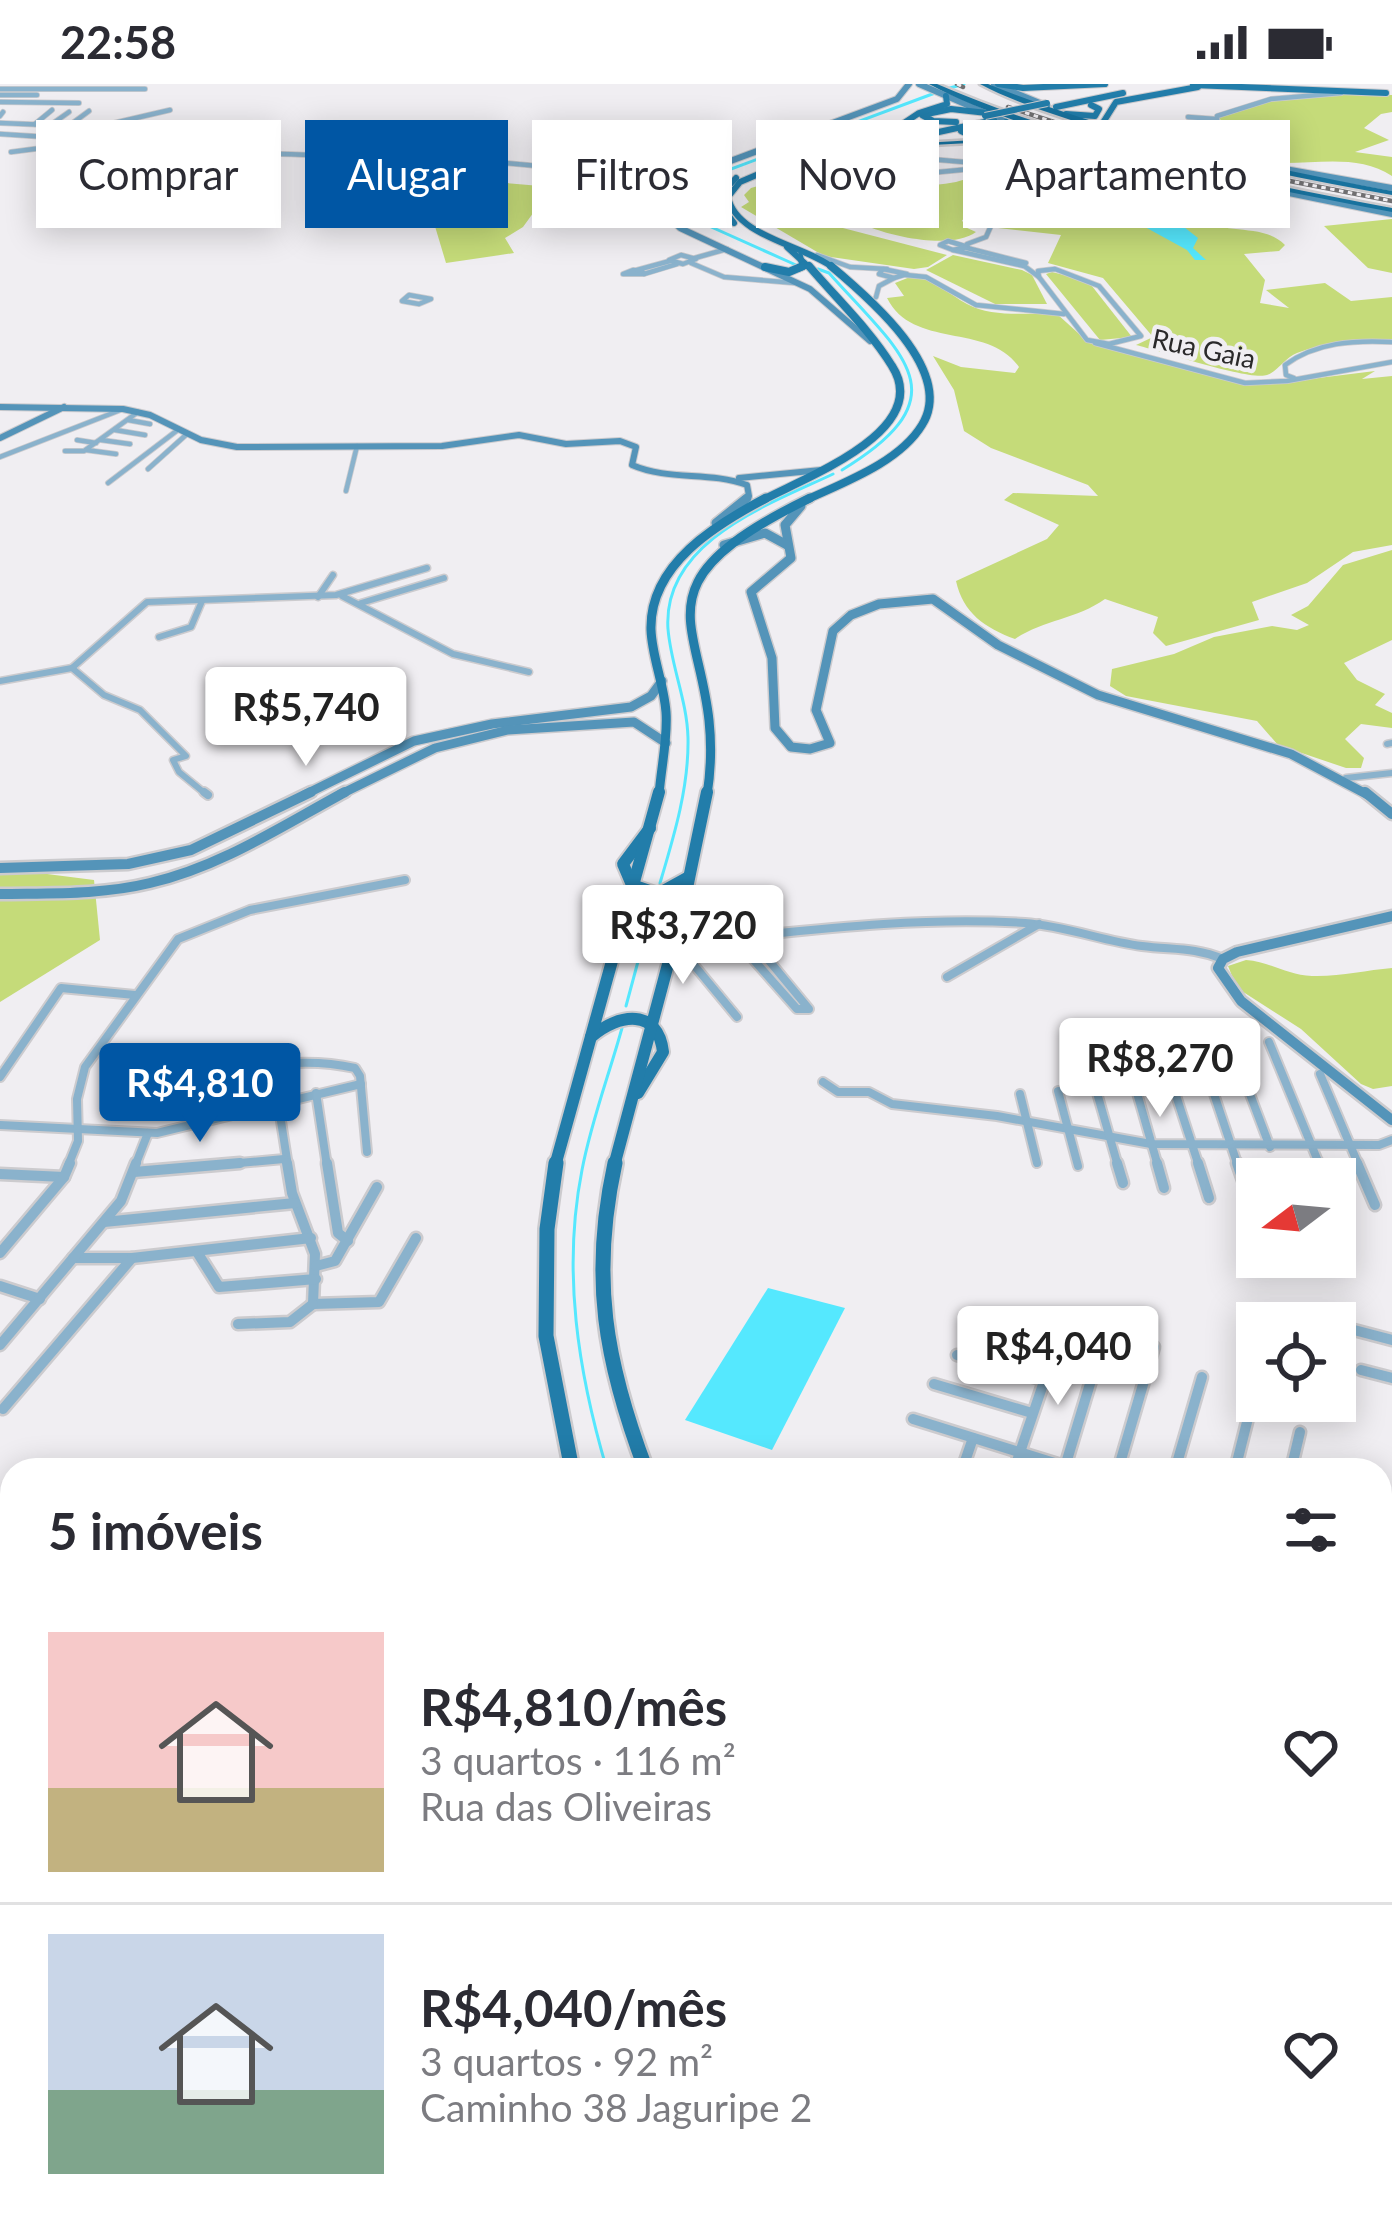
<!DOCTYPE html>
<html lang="pt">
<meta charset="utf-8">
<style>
body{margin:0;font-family:Lato,sans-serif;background:#f7f7f7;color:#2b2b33;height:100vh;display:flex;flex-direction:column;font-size:45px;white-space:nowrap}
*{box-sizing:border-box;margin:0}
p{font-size:39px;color:#7c7c81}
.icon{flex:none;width:66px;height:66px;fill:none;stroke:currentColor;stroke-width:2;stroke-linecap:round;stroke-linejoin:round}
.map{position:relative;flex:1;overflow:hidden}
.sheet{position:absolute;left:0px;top:1374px;width:1392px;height:771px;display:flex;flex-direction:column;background:#fff;border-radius:36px 36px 0 0;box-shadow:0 6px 30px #0003}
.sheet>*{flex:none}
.top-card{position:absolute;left:36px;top:36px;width:1320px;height:108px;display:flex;gap:24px}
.needle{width:78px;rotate:254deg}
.tools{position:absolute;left:1236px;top:1074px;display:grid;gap:24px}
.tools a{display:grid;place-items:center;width:120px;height:120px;border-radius:0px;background:#fff;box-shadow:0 6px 30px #0003;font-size:60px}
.price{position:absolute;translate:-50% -102px;padding:0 27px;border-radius:12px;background:#fff;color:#222;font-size:39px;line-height:78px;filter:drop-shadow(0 3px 6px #0008)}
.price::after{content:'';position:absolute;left:50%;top:72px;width:36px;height:27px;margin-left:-18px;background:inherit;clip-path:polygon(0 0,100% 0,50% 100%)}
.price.current{background:#0056a4;color:#fff}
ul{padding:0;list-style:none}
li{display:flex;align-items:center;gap:36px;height:300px;padding:0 48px}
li+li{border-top:3px solid #e1e1e2}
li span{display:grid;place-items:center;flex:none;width:336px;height:240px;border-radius:0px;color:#555}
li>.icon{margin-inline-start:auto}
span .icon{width:144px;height:144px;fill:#fffc;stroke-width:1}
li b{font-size:51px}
h2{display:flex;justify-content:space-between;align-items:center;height:144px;padding:0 48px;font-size:51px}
.tag{padding:0 42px;border-radius:0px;background:#fff;box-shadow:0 6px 30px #0003;font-size:42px;line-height:108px}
.tag.current{background:#0056a4;color:#fff}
.status{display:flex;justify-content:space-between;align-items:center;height:84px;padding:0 60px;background:#fff;direction:ltr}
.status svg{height:33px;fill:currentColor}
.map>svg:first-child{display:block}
</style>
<div class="status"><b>22:58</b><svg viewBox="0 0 49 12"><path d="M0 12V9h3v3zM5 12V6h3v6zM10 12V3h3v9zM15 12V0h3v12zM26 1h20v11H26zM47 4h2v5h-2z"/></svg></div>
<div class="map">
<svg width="1392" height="2144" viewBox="0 0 1392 2144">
<rect width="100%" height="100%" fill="#f0eef2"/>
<g fill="#c5db79">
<path d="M 1319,11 L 1392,11 L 1392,28 L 1381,30 L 1364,44 L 1389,56 L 1355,68 L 1392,73 L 1392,92 C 1359,70 1317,80 1279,79 C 1262,79 1246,74 1230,71 L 1249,55 L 1218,34 L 1274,16 Z"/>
<path d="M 826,82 C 864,103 913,106 956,98 C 968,95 990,87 1002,90 C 1017,93 1030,107 1038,119 L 962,136 L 965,143 L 976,148 C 953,165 899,154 872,144 C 863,141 858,131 849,127 C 831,118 799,115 785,129 L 947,171 L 928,183 L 914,185 L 824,172 L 741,123 L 749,118 L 744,111 L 751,104 Z"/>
<polygon points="460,95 552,103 523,143 505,154 514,169 446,179 434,139"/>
<path d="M 1176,97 L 1246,105 L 1198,131 C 1222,154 1261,137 1285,161 L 1279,167 L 1244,170 L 1265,196 L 1260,219 L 1289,224 L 1266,206 L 1325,199 L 1351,217 L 1392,213 L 1392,257 C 1362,253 1326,258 1297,269 C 1286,273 1278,287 1267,291 C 1250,297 1161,267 1136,261 L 1153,253 L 1103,194 L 1048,179 L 1061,151 L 998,144 L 1001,136 L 1122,120 Z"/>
<polygon points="1392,135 1392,189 1368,184 1324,142"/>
<polygon points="953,171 1022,186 1032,191 1047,220 995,220 926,186"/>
<polygon points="1052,188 1088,197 1132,253 1100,256 1046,190"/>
<path d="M 915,191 C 936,197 949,210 967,220 C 993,234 1028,229 1056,229 L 1088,258 L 1240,299 L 1261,301 L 1375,287 L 1362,295 L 1392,292 L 1392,461 L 1353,468 L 1307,499 L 1252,518 L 1259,536 L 1166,562 L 1153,549 L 1158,533 L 1105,515 C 1077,535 1043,536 1015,555 C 985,544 963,529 956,497 L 1047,455 L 1059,441 L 1004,416 L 1013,409 L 1098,412 L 1088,401 L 991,364 L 964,347 L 954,306 L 933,272 L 961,283 L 1015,289 L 1019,283 C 988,238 913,266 887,214 L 904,212 L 895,199 Z"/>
<polygon points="1392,466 1392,556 1344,579 1357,596 1385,610 1375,621 1392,629 1392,644 1361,640 1345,655 1364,674 1361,684 1346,684 1278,661 1257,637 1126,612 1110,602 1112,585 1174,570 1214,553 1272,542 1297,546 1309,541 1291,531 1308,522 1343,481"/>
<polygon points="0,784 94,796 100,856 0,918"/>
<path d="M 1246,876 C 1271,878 1287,891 1312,892 C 1339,893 1366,886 1392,884 L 1392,1002 L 1373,1005 L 1361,1000 L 1301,945 L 1237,904 L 1228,882 Z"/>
</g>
<g fill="#55e8fe">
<polygon points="1176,97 1200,98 1209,105 1203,114 1173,124 1170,132 1198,154 1193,164 1206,176 1195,176 1187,166 1123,131 1122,120 1146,115"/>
<polygon points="768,1204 845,1224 772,1366 685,1336"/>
</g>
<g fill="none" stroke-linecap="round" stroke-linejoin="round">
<g stroke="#55e8fe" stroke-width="3">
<polyline points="950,4 964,0"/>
<polyline points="796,181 689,133 675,119 707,94 935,9"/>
<path d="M 818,185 L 829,189 C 902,271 965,311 842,386"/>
<path d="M 660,799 C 674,752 689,703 688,654 C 687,616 671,582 668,545 C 662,457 770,420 833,390"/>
<polyline points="626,922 654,818"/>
<path d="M 607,1386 C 578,1288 562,1187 582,1086 C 591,1038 609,991 622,944"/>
</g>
<polyline stroke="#55e8fe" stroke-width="4.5" points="682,2144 685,2133"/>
<g stroke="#cccbce" stroke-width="6">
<g id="minor-far4">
<polyline points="0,5 145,5"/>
<polyline points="0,11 37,11"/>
<polyline points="0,18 79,19"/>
<polyline points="0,32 3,28"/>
<polyline points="0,39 97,43 170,26"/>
<polyline points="191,39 198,57"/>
<polyline points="35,40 52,26"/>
<polyline points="52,40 69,28"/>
<polyline points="70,41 89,27"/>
<polyline points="0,50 140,59 255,56"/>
<polyline points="205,52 235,44"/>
<path d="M 208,57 L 218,72 L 253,69 C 391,75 535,70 669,105"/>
<polyline points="250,64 270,62 276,71"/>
<polyline points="11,68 88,58"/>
<polyline points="71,69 102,64"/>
<polyline points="96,70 144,63"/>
<polyline points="139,72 212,63"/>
<polygon points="929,75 999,81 1002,82 908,91 875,86"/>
<polyline points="1002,82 1029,97 1052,124"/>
<polyline points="967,164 1026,179"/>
<polyline points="953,166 1024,182"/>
<polygon points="681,171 696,175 683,180 669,176"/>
<polyline points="817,171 850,183 887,185"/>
<polyline points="695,174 727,165"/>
<polyline points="691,179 724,193 795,199"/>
<polyline points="1023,181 1039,193"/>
<polygon points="883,185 907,190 894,194 879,190"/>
<polygon points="1055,185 1099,202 1141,252 1109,260 1087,256 1039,193 1038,187"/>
<polygon points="633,186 642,187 644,190 623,190"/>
<polyline points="637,186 670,177"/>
<polyline points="644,190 677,180"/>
<polyline points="906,191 926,193 976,221 1064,230"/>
<polygon points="409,211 431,215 419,220 402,217"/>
<polyline points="876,213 879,202 894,194"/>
<polyline points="1095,259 1245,299 1287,297 1392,278"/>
<path d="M 1294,294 L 1286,291 L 1285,281 C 1316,258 1355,256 1392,258"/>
<polyline points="128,336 150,340"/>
<polyline points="115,346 145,351"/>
<polyline points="77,356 96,359"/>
<polyline points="101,356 130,360"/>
<polyline points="86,366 116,370"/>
<polyline points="65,367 84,367 138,328"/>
<polyline points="0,373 123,325"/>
<polyline points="148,385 187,350"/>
<polyline points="108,399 179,345"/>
<polyline points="346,407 357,362"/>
</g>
</g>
<g stroke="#cccbce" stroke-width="9">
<g id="minor-far3">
<polyline points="342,512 453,570 529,588"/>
<polyline points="318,513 333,491"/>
<polyline points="361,519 444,494"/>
<polyline points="159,553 191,543 202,517"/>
<polyline points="72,584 104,611 140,626 186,672 173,676 179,688 207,711"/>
<polyline points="0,597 72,584 147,518 336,511 427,484"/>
<polyline points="1387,660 1392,659"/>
<polyline points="1346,694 1392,689"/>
</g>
</g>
<g stroke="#cccbce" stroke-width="12">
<g id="minor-far2">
<polyline points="204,708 208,711"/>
<polyline points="687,856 689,875 737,933"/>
<polyline points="737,857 797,925 809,925 752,856"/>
<path d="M 672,866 L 693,858 C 803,847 914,832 1025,839 C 1066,842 1103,857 1142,862 C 1172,866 1194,863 1223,875"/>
<polyline points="947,893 1039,840"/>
<polyline points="1269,958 1320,1082"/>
<polyline points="1231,960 1270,1063"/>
<polyline points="1204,980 1238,1082"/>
<polyline points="1320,990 1359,1082"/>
<polyline points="0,993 61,904 135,911"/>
<polyline points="1171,996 1199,1082"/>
<polyline points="823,998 838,1008 869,1008 892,1020 997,1032 1151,1060 1379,1061 1392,1056"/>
<polyline points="1095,1002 1118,1082"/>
<polyline points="1135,1002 1158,1082"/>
<polyline points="1058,1007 1078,1082"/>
<polyline points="316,1009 327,1082"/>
<polyline points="1020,1010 1037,1079"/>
<path d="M 139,1014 C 212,994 279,967 355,984 L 360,992 L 367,1068"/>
<polyline points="278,1018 288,1082"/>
<polyline points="0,1041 157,1049 361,1000"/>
<polyline points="68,1082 78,1057 77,1015 85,983 178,855 250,826 405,796"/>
<polyline points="135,1082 148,1049"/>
<polyline points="205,1082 284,1075"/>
</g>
</g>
<g stroke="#cccbce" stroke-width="15">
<g id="minor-far1">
<polyline points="287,1079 292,1109 315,1170 313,1220 379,1218 416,1154"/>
<polyline points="327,1079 338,1149 348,1157"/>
<polyline points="1117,1079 1123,1099"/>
<polyline points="1157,1079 1164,1104"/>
<polyline points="1198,1079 1209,1114"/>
<polyline points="1237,1079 1253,1125"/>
<polyline points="1318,1079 1325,1095"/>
<polyline points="1357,1079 1375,1121"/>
<polyline points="134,1088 240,1079"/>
<polyline points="0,1090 64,1093"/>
<polyline points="104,1138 295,1119"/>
<polyline points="197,1168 219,1203 316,1195"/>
<polyline points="0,1169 64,1093 70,1079"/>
<polyline points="73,1174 132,1174 311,1154"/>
<polyline points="316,1182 335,1177 377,1103"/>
<polyline points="0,1202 40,1215"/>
<polyline points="238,1240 290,1238 313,1220"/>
<polyline points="1335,1241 1392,1256"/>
<polyline points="989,1245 1055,1265 1014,1386"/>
<polyline points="0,1261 121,1117 136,1079"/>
<polyline points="957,1271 1044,1296"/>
<polyline points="1361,1286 1392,1294"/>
<polyline points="934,1300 1032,1329"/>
<polyline points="3,1325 132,1174"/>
<polyline points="913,1335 1077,1386"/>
<polyline points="962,1386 973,1354"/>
<polyline points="1064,1386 1102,1260"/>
<polyline points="1118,1386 1154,1263"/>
<polyline points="1175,1386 1202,1293"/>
<polyline points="1235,1386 1248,1334"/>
<polyline points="1291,1386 1300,1348"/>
<polyline points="1380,1440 1392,1437"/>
</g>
</g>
<g stroke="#cccbce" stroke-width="18">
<g id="minor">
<polyline points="1380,1560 1392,1561"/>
<polyline points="1380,1608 1392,1621"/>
<polyline points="0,1727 12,1722"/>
<polyline points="1380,1856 1392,1868"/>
<polyline points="0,1951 12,1946"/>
<polyline points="1380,1966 1392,1979"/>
<polyline points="0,2004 12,2000"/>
<polyline points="982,2133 989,2140"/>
</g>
</g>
<g stroke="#cccbce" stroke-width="6">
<g id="tertiary">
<polyline points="1188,33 1215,35 1211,36"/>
<polyline points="1231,75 1226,71 1246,55 1217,38 1217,32 1271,15 1341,9"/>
<polyline points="1172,94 1209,95"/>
<polygon points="948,157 968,163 953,166 940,161"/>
<polyline points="967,160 986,153 994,135 1003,131 1117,117 1168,95"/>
</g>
</g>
<g stroke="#cccbce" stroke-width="8">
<g id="secondary-far3">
<polyline points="919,0 1064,63 1392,130"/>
<polyline points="994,0 1047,22"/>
<polyline points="1246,78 1392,104"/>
<polyline points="870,257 810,205 680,144 667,131 664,118 685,94 897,15 909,0"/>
<path d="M 0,323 L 123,325 L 150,331 L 201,356 L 237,363 L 442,362 L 519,351 L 566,360 L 620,357 L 636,363 L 632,381 C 669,397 709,387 747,401 L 749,412 L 743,417"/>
<polyline points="0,354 64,323"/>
<polyline points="739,394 821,386"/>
</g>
</g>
<g stroke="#cccbce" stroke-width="12">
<g id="secondary-far2">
<polyline points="801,422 785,441 791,474 751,508 772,574 775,644 791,663 810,665 830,659 816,626 833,547 851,531 879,520 933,515 998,561 1098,611 1291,670 1368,711"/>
<polyline points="716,439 747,414"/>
<polyline points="724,461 765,449 787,461"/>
<polyline points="304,711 414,657 492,640 631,623 651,612 662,597"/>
<polyline points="339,711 435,664 508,646 634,638 666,659"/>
</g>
</g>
<g stroke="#cccbce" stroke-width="15">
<g id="secondary-far1">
<polyline points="1365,708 1392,730"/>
<polyline points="0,784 128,780 191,766 311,708"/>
<path d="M 0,810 C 50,809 101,811 150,799 C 220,783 282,742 345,708"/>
<polyline points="1392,832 1237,868 1223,875 1218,884 1241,917 1392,1036"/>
</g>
</g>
<g stroke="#cccbce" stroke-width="21">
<g id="secondary">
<polyline points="1380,1676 1392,1668"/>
<polyline points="608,2144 613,2133"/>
<polyline points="801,2144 813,2133"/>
</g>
</g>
<g stroke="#cccbce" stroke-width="8">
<g id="primary-far5">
<polyline points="998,0 1023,4 1105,0"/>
<polyline points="1193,1 1386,9"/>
<polyline points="1056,23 1123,9"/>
<polyline points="1066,30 1095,32 1099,25 1091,21"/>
<polyline points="956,38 933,37 922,31 951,25 987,29"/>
<path d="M 964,44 L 961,47 C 978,56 994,54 1012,48 L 1006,38"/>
<polyline points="1126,49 1104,37 1116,18 1198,3"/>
<polyline points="883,53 919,29 947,20 946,12"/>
<polyline points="734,139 716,115 736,94"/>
<polyline points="787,163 811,185"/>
<polyline points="765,183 774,185"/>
<polyline points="798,185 803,183 800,172"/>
<path d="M 835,185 C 805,161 736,153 728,113 L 740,98 L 773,84 L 994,36"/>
</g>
</g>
<g stroke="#cccbce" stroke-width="10">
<g id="primary-far4">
<polyline points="765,183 789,188 803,182"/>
<path d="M 761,417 C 803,394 934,347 892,282 C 870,246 836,214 809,182"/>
<path d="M 804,417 C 842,399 899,379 922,341 C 956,287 868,213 831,182"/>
</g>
</g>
<g stroke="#cccbce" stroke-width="12">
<g id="primary-far3">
<path d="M 659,711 C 661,684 668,654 666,628 C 664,600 652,573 651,546 C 649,480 717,440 766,414"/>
<path d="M 707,711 C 733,547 603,515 810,414"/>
</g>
</g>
<g stroke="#cccbce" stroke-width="16">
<g id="primary-far2">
<polyline points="650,744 623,780 632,801 658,810 687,794"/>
<path d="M 591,953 C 619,929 658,924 663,968 L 638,1009"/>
<polyline points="555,1082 659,708"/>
<polyline points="614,1082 682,828 707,708"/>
</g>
</g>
<g stroke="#cccbce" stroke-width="20">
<g id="primary-far1">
<polyline points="556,1079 547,1145 546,1252 572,1386"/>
<path d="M 615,1079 C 590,1193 605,1278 646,1386"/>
</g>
</g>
<g stroke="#cccbce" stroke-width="24">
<g id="primary">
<polyline points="632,2144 634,2133"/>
<polyline points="729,2144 732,2133"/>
</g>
</g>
<g stroke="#cccbce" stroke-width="5">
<g id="trunk">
<path d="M 929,0 L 937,0 C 1086,64 1234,94 1392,124 L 1392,128 C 1283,107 1173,87 1067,54 C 1021,39 972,23 929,0 Z"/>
<path d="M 980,0 L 988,0 C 1119,53 1254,81 1392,107 L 1392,111 C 1294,93 1197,74 1102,46 C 1061,33 1018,20 980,0 Z"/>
<polygon points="1026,53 1028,56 874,64 871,62"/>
</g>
</g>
<use href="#minor-far4" stroke="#8ab2cc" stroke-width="4.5"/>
<use href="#minor-far3" stroke="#8ab2cc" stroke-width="6"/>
<use href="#minor-far2" stroke="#8ab2cc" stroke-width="8"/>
<use href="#minor-far1" stroke="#8ab2cc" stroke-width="10"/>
<use href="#minor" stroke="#8ab2cc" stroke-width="14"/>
<use href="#tertiary" stroke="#8ab2cc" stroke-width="4.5"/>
<use href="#secondary-far3" stroke="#5494b9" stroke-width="6"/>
<use href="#secondary-far2" stroke="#5494b9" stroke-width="9"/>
<use href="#secondary-far1" stroke="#5494b9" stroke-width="10"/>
<use href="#secondary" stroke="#5494b9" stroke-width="16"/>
<use href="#primary-far5" stroke="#227daa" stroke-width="6"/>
<use href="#primary-far4" stroke="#227daa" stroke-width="8"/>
<use href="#primary-far3" stroke="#227daa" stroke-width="9"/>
<use href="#primary-far2" stroke="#227daa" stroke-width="12"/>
<use href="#primary-far1" stroke="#227daa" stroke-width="15"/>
<use href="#primary" stroke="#227daa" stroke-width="20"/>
<use href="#trunk" fill="#18729e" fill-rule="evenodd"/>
<g stroke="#706f71" stroke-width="4.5">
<g id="rail">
<polyline points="957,0 963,3"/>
<polyline points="1008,23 1152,70 1392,117"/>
</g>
</g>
<use href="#rail" stroke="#f0eef2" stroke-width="3" stroke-dasharray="4.5" stroke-linecap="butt"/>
<g stroke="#cccbce" stroke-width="8" stroke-linecap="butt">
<polyline id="primary-bridge" points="985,32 1047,19"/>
</g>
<g stroke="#cccbce" stroke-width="8" stroke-linecap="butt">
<polyline id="trunk-bridge" points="1026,55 1060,58"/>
</g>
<use href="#primary-bridge" stroke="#227daa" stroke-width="6"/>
<use href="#trunk-bridge" stroke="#18729e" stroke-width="6"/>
</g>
<g text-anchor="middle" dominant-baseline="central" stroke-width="9" stroke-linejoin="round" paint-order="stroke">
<g font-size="27" fill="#2a292a" stroke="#f0eef2">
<text transform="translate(1204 264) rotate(12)">Rua Gaia</text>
</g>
</g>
</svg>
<div class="tools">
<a><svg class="needle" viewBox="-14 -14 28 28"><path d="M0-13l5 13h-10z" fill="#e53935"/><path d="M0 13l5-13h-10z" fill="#7c7c81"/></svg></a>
<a><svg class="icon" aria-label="locate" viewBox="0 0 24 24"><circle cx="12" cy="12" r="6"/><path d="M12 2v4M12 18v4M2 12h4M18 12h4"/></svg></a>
</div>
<b class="price" style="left:306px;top:685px">R$5,740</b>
<b class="price" style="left:683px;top:903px">R$3,720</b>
<b class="price" style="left:1160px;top:1036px">R$8,270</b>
<b class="price current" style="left:200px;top:1061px">R$4,810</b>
<b class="price" style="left:1058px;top:1324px">R$4,040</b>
<div class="top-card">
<a class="tag">Comprar</a>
<a class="tag current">Alugar</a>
<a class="tag">Filtros</a>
<a class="tag">Novo</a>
<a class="tag">Apartamento</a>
</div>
<section class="sheet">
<h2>5 imóveis<svg class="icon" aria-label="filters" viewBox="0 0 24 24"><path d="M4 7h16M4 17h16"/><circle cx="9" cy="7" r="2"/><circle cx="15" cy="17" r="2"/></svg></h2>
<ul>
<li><span style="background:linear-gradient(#f6c9c9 65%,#c2b280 0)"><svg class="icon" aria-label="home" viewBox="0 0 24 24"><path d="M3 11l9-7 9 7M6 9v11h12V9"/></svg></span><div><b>R$4,810/mês</b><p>3 quartos · 116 m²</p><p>Rua das Oliveiras</p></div><svg class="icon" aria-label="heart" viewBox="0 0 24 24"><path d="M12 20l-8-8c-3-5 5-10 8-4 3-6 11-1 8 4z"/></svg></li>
<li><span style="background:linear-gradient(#c9d6e8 65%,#7fa58c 0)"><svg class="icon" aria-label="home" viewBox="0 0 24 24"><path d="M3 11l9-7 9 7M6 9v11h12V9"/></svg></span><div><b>R$4,040/mês</b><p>3 quartos · 92 m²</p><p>Caminho 38 Jaguripe 2</p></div><svg class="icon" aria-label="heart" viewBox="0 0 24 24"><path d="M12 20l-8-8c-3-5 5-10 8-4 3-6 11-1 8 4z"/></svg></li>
</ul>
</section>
</div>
